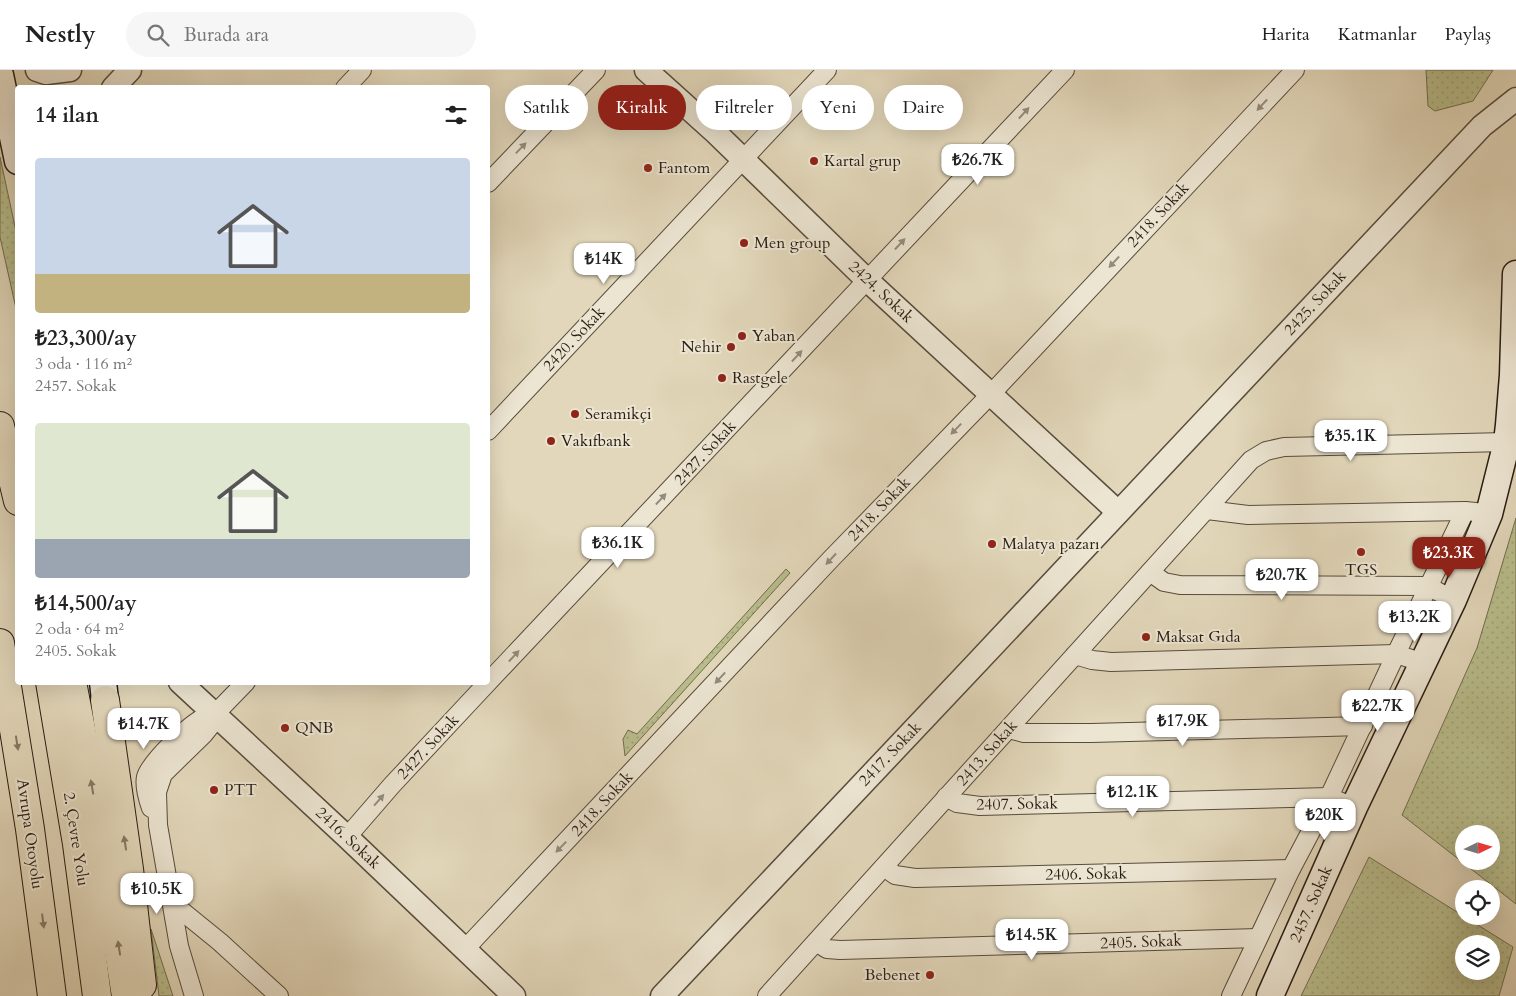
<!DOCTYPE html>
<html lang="tr">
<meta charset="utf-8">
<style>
body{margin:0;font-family:Cardo,serif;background:#f6f6f6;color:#222;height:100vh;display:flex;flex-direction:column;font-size:19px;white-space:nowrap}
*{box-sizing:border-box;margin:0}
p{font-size:16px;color:#767676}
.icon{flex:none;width:28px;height:28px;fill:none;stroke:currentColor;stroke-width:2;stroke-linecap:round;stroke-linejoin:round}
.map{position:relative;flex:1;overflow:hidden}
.details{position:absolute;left:15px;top:15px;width:475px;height:600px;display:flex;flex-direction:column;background:#fff;border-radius:5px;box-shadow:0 5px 20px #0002}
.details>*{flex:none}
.hud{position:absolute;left:505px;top:15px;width:475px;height:45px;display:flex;gap:10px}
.needle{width:32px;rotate:85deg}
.tools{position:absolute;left:1455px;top:755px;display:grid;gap:10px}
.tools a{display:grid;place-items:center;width:45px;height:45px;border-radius:50%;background:#fff;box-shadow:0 5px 20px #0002;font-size:25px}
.price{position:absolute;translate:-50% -42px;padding:0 11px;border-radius:10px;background:#fff;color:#222;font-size:16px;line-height:32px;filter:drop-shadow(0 1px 2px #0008)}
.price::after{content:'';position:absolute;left:50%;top:30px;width:15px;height:11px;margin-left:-8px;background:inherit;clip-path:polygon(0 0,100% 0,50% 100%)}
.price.selected{background:#8f2418;color:#fff}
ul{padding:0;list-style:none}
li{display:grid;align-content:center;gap:10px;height:265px;padding:0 20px}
li span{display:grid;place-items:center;height:155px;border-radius:5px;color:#555}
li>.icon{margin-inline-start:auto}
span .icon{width:90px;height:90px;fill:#fffc;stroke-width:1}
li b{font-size:21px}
h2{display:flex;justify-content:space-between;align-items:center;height:60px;padding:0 20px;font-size:21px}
.chip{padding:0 18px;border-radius:22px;background:#fff;box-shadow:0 5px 20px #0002;font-size:18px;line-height:45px}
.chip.selected{background:#8f2418;color:#fff}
header{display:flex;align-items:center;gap:30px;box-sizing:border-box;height:70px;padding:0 25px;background:#fff;border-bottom:1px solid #e0e0e0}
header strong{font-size:24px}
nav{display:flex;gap:28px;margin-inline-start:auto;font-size:18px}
.search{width:350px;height:45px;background:#f6f6f6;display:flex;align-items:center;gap:12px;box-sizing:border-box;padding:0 18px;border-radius:28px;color:#767676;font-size:19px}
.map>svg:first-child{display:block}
</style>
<header>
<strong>Nestly</strong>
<div class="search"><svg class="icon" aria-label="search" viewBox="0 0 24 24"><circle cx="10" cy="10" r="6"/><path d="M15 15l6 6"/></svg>Burada ara</div>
<nav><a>Harita</a><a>Katmanlar</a><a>Paylaş</a></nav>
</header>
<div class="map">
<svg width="1516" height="926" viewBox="0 0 1516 926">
<defs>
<pattern id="grass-dots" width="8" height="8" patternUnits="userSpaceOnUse" patternTransform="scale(1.25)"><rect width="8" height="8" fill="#b9bd8c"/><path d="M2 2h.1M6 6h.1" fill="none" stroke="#9fa278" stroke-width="1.8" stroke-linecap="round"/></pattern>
</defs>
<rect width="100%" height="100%" fill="#e2d7ba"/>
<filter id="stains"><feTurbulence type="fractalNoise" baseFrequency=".004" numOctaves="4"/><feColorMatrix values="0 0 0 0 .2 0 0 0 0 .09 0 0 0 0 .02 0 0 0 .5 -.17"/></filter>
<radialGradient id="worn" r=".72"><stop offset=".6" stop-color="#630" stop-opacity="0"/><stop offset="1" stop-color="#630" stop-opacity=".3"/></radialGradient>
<g fill="url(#grass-dots)" stroke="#716d50" fill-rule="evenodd">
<polygon points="1426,0 1493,0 1473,31 1435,41 1428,36"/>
<polygon points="0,87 17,166 17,243 0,167"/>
<path d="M 1516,448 L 1516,834 L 1402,745 L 1477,578 ZM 1464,764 L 1491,764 L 1491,791 L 1464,791 Z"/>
<polygon points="786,499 790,503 625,686 623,669 628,660 637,664"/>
<path d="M 1369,787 L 1513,877 L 1499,926 L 1301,926 ZM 1464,874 L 1491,874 L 1491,901 L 1464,901 Z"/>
<polygon points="151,859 173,926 159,926"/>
</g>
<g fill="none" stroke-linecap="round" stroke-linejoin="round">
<g stroke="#574c3d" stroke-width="20">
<g id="minor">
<polyline points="345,18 362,0"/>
<polyline points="488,113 596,0"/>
<polyline points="488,361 827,0"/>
<polyline points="1207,440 1248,445 1465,441 1476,442"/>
<polyline points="1150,502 1164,512 1180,515 1428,516 1453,530"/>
<polyline points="1075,585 1092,590 1111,592 1396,584 1424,593"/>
<polyline points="214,645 246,612"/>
<polyline points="1009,659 1024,663 1091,663 1363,656"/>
<polyline points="946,727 957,733 980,736 1329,727 1354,737"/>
<path d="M 151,738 C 148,730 144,715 146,707 C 150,692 189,655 203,648 C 206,646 210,646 214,645"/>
<polyline points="347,767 392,715 477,624 1065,0"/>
<polyline points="884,797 895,805 915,808 1291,799"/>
<polyline points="172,833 220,872 279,926"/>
<polyline points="816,872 827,879 840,880 1258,868"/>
<polyline points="465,879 830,490 990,325 1295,0"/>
<polyline points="194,926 179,876 158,755 157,722 163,704 204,664 212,654 214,645"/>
<polyline points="767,926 1251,390 1266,381 1284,377 1507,372"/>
<polyline points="1231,926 1291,799 1329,727 1396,584 1465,441"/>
</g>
</g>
<g stroke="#574c3d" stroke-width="25">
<g id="tertiary">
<polyline points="37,0 46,3 70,0"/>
<polyline points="646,0 716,63 867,210 1118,442"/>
<polyline points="113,18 130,0"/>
<polyline points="180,612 347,767 514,926"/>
<polyline points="662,926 972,598 1482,56 1516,29"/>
</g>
</g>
<g stroke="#291d13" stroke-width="29">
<g id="secondary">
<polyline points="0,5 18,91"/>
<polyline points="103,612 105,630"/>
<polyline points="1270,926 1354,737 1453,530 1489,444 1507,372 1509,355 1513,305 1516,204"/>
</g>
</g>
<g stroke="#291d13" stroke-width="30">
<g id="motorway">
<polyline points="0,356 18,431"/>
<polyline points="0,573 30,759 52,926"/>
<polyline points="50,612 77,774 97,926"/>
<polyline points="72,612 96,737 126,926"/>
<polyline points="105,630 129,799 142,915"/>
</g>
</g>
<use href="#minor" stroke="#ece5d2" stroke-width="18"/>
<use href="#tertiary" stroke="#ece5d2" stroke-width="22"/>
<use href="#secondary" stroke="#ece5d2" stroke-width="26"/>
<use href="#motorway" stroke="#e2d7ba" stroke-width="28"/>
</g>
<defs><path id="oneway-solid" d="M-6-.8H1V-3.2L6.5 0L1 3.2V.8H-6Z" transform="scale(1.25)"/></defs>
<g fill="#948b7c">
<use href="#oneway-solid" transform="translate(1262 35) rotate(133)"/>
<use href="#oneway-solid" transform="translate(1024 43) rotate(-47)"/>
<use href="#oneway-solid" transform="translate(521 78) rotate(-46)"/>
<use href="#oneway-solid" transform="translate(900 174) rotate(-47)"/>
<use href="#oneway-solid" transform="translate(1114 192) rotate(133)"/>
<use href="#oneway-solid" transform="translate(797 286) rotate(-47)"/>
<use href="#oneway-solid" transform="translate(956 359) rotate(134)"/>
<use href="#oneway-solid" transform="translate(661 429) rotate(-47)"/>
<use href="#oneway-solid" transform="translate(831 489) rotate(133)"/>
<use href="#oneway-solid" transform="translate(514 586) rotate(-47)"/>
<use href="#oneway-solid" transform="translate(720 608) rotate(133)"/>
<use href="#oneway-solid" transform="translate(379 730) rotate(-49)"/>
<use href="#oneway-solid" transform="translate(561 777) rotate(134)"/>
</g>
<g fill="#867a66">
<use href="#oneway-solid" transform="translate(17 673) rotate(81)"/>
<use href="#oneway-solid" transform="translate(92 717) rotate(-100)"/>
<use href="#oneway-solid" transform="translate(125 773) rotate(-99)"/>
<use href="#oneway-solid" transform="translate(43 851) rotate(83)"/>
<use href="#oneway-solid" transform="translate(119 878) rotate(-99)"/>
</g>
<g fill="#8f2418" stroke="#ece5d2" stroke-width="2">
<circle cx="814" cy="91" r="5"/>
<circle cx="648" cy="98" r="5"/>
<circle cx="744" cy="173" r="5"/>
<circle cx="742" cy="266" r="5"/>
<circle cx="731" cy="277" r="5"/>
<circle cx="722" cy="308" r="5"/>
<circle cx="575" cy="344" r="5"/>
<circle cx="551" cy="371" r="5"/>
<circle cx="992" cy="474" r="5"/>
<circle cx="1361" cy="482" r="5"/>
<circle cx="1146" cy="567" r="5"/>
<circle cx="285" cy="658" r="5"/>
<circle cx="214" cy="720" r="5"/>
<circle cx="930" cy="905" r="5"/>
</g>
<g text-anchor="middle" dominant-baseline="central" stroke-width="4" stroke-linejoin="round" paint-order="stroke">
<g font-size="16" fill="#291d13" stroke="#ece5d2" text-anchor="start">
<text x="824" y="91">Kartal grup</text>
<text x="658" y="98">Fantom</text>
<text x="754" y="173">Men group</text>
<text x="752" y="266">Yaban</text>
<text x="721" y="277" text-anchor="end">Nehir</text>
<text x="732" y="308">Rastgele</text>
<text x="585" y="344">Seramikçi</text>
<text x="561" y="371">Vakıfbank</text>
<text x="1002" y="474">Malatya pazarı</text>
<text x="1361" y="500" text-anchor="middle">TGS</text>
<text x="1156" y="567">Maksat Gıda</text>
<text x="295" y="658">QNB</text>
<text x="224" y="720">PTT</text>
<text x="920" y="905" text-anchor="end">Bebenet</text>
</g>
<g font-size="16" fill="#291d13" stroke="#ece5d2">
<text transform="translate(1158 145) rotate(-47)">2418. Sokak</text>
<text transform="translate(881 222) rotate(43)">2424. Sokak</text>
<text transform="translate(1315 233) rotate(-47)">2425. Sokak</text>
<text transform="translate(574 269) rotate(-47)">2420. Sokak</text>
<text transform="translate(705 383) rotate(-47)">2427. Sokak</text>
<text transform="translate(879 439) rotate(-46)">2418. Sokak</text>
<text transform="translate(428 677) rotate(-47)">2427. Sokak</text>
<text transform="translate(987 683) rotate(-48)">2413. Sokak</text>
<text transform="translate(890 684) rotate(-46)">2417. Sokak</text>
<text transform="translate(602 734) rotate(-47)">2418. Sokak</text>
<text transform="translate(1017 734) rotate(-1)">2407. Sokak</text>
<text transform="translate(30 764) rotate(82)">Avrupa Otoyolu</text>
<text transform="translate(348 768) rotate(43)">2416. Sokak</text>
<text transform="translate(76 769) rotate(81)">2. Çevre Yolu</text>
<text transform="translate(1086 804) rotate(-1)">2406. Sokak</text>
<text transform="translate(1311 834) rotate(-66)">2457. Sokak</text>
<text transform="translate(1141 872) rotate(-2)">2405. Sokak</text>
</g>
</g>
<rect width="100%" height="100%" filter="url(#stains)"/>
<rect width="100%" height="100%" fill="url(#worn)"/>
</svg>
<div class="tools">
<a><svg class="needle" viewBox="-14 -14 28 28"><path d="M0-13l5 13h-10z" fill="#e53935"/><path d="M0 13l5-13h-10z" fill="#767676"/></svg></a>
<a><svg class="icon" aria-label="locate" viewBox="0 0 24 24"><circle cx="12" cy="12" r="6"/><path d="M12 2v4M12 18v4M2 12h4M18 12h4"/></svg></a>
<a><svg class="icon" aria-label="layers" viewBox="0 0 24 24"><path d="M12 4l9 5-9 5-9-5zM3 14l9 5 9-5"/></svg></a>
</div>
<b class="price" style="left:978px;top:116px">₺26.7K</b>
<b class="price" style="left:604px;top:215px">₺14K</b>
<b class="price" style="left:1351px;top:392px">₺35.1K</b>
<b class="price" style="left:618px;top:499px">₺36.1K</b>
<b class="price selected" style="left:1449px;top:509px">₺23.3K</b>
<b class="price" style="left:1282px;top:531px">₺20.7K</b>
<b class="price" style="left:1415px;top:573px">₺13.2K</b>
<b class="price" style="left:1378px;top:662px">₺22.7K</b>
<b class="price" style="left:1183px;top:677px">₺17.9K</b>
<b class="price" style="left:144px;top:680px">₺14.7K</b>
<b class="price" style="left:1133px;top:748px">₺12.1K</b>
<b class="price" style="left:1325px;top:771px">₺20K</b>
<b class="price" style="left:157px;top:845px">₺10.5K</b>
<b class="price" style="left:1032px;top:891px">₺14.5K</b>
<div class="hud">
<a class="chip">Satılık</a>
<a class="chip selected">Kiralık</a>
<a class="chip">Filtreler</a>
<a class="chip">Yeni</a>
<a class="chip">Daire</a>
</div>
<section class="details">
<h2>14 ilan<svg class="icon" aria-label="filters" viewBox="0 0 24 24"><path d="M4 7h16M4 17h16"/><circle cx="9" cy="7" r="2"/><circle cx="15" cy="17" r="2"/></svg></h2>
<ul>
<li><span style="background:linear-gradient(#c9d6e8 75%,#c2b280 0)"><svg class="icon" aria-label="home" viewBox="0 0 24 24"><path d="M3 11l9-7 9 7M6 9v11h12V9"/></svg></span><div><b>₺23,300/ay</b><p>3 oda · 116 m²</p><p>2457. Sokak</p></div></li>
<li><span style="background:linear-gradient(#dfe7d0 75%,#9aa5b1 0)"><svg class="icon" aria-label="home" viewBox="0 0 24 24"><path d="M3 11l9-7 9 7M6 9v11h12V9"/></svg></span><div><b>₺14,500/ay</b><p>2 oda · 64 m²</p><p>2405. Sokak</p></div></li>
</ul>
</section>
</div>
